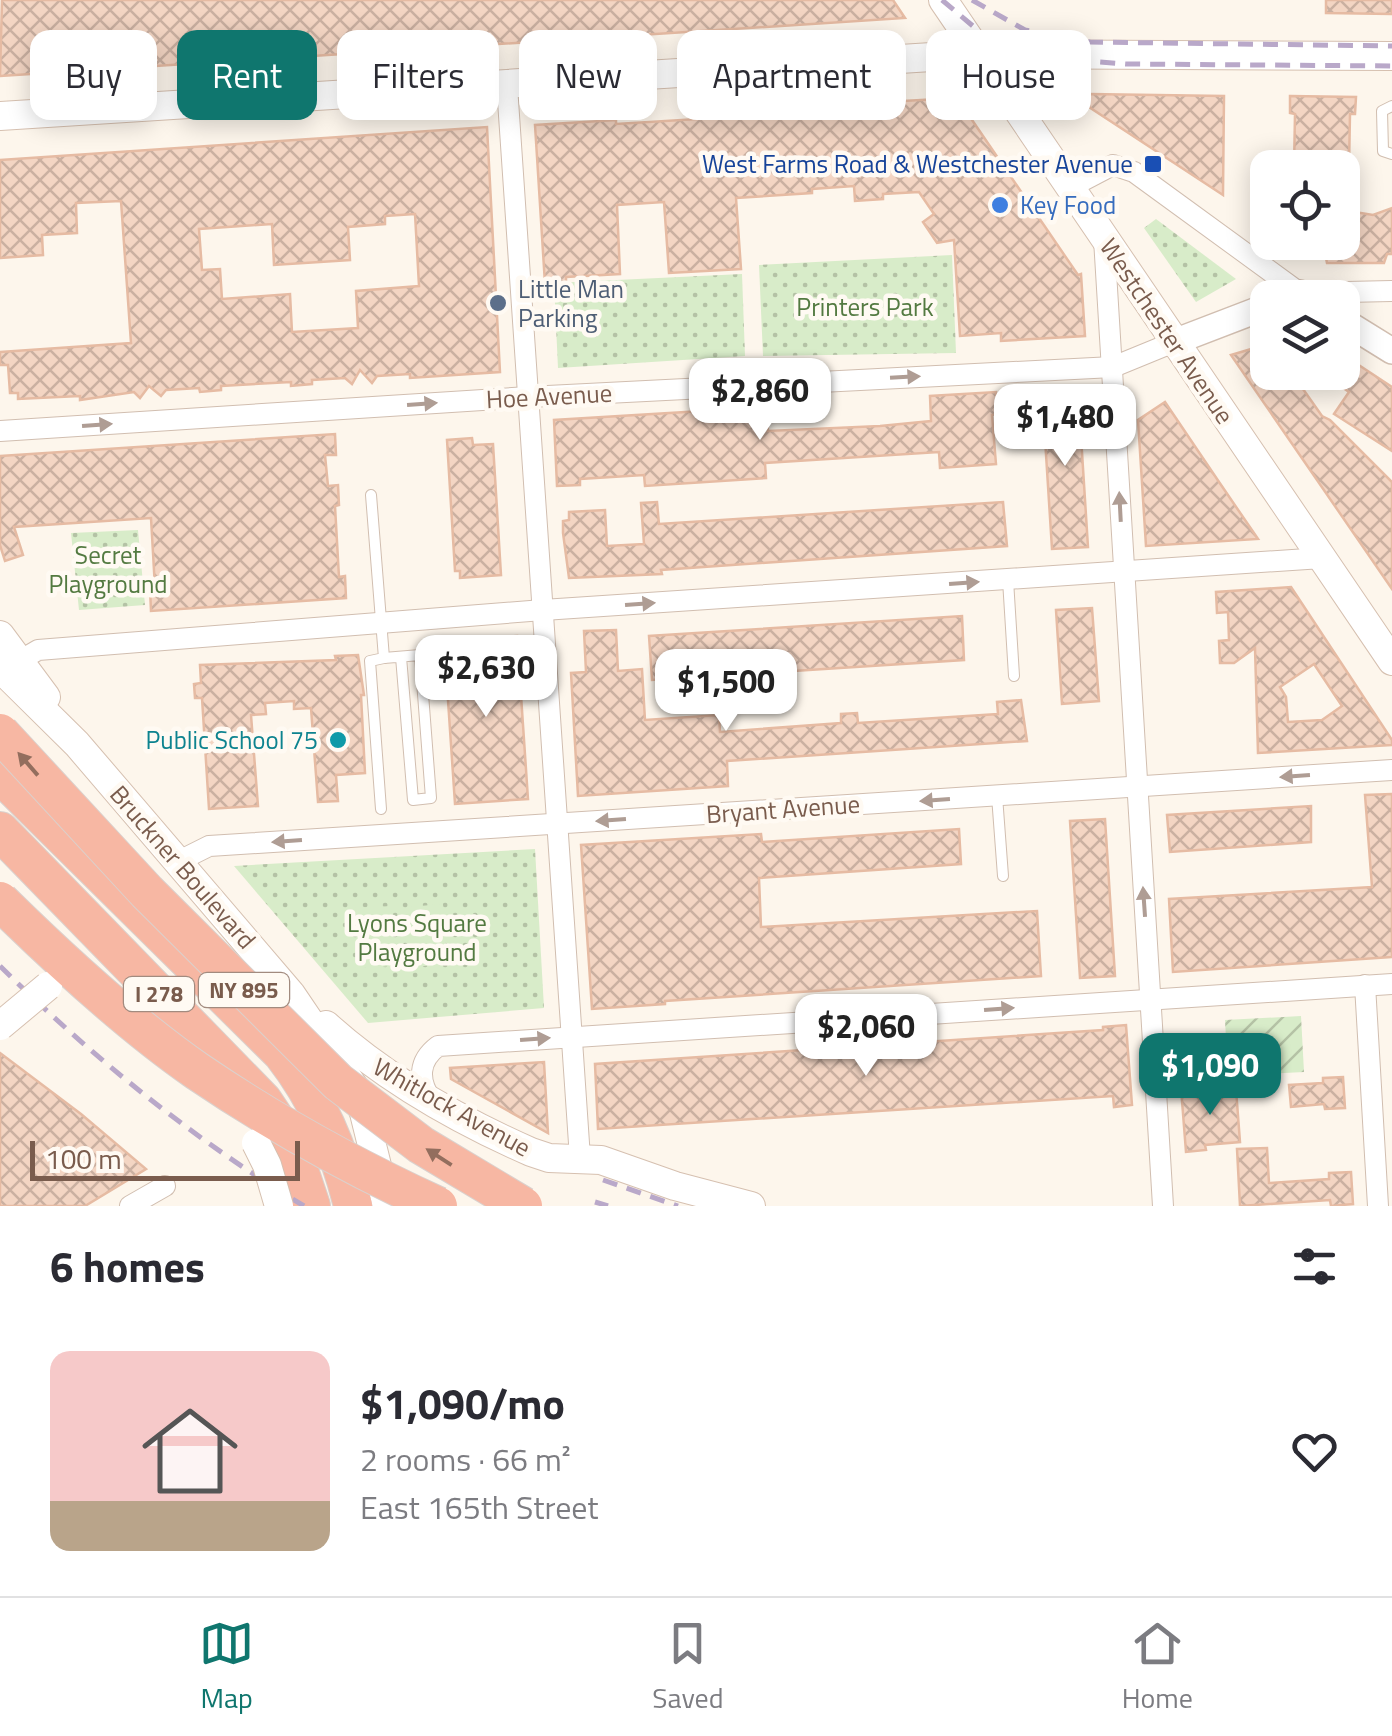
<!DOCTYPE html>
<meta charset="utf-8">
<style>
body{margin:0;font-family:"Titillium Web",sans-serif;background:#f7f7f7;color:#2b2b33;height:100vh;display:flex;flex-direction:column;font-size:38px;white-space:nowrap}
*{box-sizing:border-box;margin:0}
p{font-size:32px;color:#7c7c81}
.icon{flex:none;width:55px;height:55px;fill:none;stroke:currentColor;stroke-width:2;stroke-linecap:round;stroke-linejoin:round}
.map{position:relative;height:1206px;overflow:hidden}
.details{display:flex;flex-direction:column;background:#fff;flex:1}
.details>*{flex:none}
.banner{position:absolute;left:30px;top:30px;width:1332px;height:90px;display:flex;gap:20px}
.tools{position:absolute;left:1250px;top:150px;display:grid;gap:20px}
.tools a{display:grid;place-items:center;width:110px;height:110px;border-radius:20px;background:#fff;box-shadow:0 5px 25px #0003;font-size:50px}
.scale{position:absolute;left:30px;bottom:25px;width:270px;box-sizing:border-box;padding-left:10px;border:5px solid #7a5c4d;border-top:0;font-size:28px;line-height:35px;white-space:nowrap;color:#7a5c4d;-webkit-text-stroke:8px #fffaf3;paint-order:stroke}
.price{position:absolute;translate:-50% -85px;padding:0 22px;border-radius:20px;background:#fff;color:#222;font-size:32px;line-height:65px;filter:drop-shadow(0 2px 5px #0008)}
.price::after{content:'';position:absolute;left:50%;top:60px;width:30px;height:22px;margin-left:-15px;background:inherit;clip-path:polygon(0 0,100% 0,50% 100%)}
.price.active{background:#0f766e;color:#fff}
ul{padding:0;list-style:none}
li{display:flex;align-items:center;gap:30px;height:250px;padding:0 50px}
li span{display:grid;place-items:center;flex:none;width:280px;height:200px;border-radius:20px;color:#555}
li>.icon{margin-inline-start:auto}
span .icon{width:120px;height:120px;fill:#fffc;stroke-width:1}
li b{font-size:42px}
h2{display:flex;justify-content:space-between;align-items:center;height:120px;padding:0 50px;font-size:42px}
.chip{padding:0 35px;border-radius:20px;background:#fff;box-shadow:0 5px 25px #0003;font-size:35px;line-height:90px}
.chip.active{background:#0f766e;color:#fff}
.menu{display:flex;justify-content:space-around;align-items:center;height:140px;border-top:2px solid #e1e1e2;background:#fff;font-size:28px;color:#7c7c81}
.menu a{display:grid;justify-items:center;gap:5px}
.menu .active{color:#0f766e}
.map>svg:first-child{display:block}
</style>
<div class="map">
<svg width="1392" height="1206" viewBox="0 0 1392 1206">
<defs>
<pattern id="grass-dots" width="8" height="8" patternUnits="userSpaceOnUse" patternTransform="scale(2.5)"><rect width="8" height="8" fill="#d8ecc9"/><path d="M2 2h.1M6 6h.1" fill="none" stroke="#b4c2a5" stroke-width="1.8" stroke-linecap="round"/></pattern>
<pattern id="garden-furrows" width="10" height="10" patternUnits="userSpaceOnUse" patternTransform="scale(2.5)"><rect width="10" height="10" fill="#d8ecc9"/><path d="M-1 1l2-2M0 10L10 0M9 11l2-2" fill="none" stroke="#b4c2a5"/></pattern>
<pattern id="building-cross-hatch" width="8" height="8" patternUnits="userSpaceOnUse" patternTransform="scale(2.5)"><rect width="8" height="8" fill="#f3d5c3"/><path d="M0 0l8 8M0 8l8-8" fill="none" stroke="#cab0a1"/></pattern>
</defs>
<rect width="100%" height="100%" fill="#fdf6ec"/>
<g fill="url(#grass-dots)">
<polygon points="1156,219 1236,279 1196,302 1144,228"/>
<polygon points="952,255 956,353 763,356 759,265"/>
<polygon points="742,274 745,356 558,368 554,283"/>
<polygon points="138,530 145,605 79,610 71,533"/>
<polygon points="535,849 544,1008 368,1023 234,866"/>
</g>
<polygon fill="url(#garden-furrows)" points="1301,1016 1304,1072 1228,1076 1225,1020"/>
<g fill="#d8ecc9">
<polygon points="443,904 447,964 412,967 408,907"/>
<polygon points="391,906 395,966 359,968 355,908"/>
</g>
<g fill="url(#building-cross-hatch)" stroke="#e6bba3" stroke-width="2.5" fill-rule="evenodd">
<polygon points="2,0 893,0 905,18 0,76"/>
<polygon points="1326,0 1392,0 1392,14 1326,13"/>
<polygon points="1089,94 1224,96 1223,195 1089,107"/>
<polygon points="1290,96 1356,97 1355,114 1350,114 1349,168 1294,168 1295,114 1290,113"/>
<polygon points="957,98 1078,275 1081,274 1085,336 1001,341 1001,333 960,336 954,240 937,243 923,222 934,214 919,192 883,194 883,199 855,201 854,186 812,189 812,193 736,198 741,269 669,273 664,202 617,205 620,274 566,277 566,283 545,284 535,125 616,120 616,124 812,112 812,106"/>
<path d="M 487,127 L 500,372 L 410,378 L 410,374 L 377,376 L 372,383 L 360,370 L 352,384 L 345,378 L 312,380 L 312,384 L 291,386 L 291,382 L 221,386 L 221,390 L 200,392 L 199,388 L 166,390 L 161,396 L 149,386 L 140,398 L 134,392 L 80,400 L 80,396 L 18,399 L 18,393 L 10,393 L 8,365 L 0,365 L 0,352 L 131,343 L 121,201 L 76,203 L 77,233 L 42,235 L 43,255 L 0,258 L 0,160 ZM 415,214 L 419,286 L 356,291 L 358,328 L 292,332 L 290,294 L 222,299 L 220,269 L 202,270 L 199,229 L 272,224 L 274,265 L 350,260 L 348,227 L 385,224 L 385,216 Z"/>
<polygon points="1392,208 1392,254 1387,254 1384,263 1327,263 1326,258 1321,258 1321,242 1342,242 1342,215 1349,211 1373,215"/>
<polygon points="1268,344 1268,372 1291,372 1322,416 1330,420 1392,482 1392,589 1231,355"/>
<polygon points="1342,354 1392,387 1392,451 1334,414 1349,392 1320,372 1342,372"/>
<polygon points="1078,389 1088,547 1052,549 1042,391"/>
<polygon points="996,392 997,414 992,415 996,464 940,468 939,452 765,463 766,478 645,486 644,475 580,479 580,485 557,486 554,420 767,407 768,431 880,426 931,421 930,396"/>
<polygon points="1165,402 1217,479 1258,539 1146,546 1138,420"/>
<polygon points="335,434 336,455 325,455 328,486 338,485 339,505 335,506 339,577 345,576 346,598 151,611 150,588 155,588 151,518 14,527 23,555 5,561 0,545 0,456"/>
<polygon points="472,438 473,445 493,444 501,575 460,578 460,571 455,571 447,440"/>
<polygon points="657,502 659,524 1003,502 1007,546 661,570 662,574 569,578 563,533 563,521 569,520 569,512 605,510 607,546 644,544 641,503"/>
<path d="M 1291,587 L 1392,740 L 1392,745 L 1258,753 L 1255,648 L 1234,663 L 1220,663 L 1219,641 L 1229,640 L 1228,612 L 1217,613 L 1216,592 ZM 1314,664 L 1342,706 L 1322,720 L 1288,722 L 1286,697 L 1280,687 Z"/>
<polygon points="1092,608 1099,701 1062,704 1056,610"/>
<polygon points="962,616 964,660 652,680 649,636"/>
<polygon points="616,630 618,671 642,669 645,720 719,715 720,732 841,723 841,714 857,713 858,723 998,714 997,702 1021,700 1027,741 727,761 728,786 578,796 571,673 586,672 584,631"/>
<polygon points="517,636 528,799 455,804 444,641"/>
<polygon points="358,655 364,695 361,695 365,773 336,775 338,801 318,802 311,708 294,709 294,701 265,703 266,714 251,715 258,806 209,809 202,698 195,698 194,684 201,683 200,665 336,660 335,656"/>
<polygon points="1392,794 1392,957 1173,972 1169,899 1372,887 1365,795"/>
<polygon points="1311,806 1311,842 1170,852 1167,815"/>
<polygon points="1105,819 1115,976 1080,978 1070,821"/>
<polygon points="959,829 961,864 759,878 761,927 1037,911 1041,976 665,1001 665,1004 592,1009 581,845 761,834 762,842"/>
<polygon points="1126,1025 1132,1105 1114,1107 1113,1096 598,1129 595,1064 1103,1030 1103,1027"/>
<polygon points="0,1053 81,1114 146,1169 85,1206 0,1206"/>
<polygon points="544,1062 548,1133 451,1079 450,1068"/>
<polygon points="1343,1077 1345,1108 1325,1109 1324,1104 1291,1107 1289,1085 1323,1083 1323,1078"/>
<polygon points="1202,1086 1203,1092 1236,1089 1240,1142 1205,1145 1206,1150 1186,1152 1181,1088"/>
<polygon points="1267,1148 1269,1183 1329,1179 1329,1173 1351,1172 1353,1204 1331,1206 1330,1200 1240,1206 1237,1149"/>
</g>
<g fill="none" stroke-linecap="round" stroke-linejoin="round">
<g stroke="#d1beb0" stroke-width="12">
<g id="service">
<polyline points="1392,106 1382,111 1383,151 1392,154"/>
<polyline points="371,495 384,658 370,661 381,809"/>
<polyline points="1008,580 1014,676"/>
<polyline points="384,658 420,655 431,798 413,800 401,657"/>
<polyline points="997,796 1003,876"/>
</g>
</g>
<g stroke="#d1beb0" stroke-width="22">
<g id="minor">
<polyline points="507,86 580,1158"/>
<polyline points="1071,187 1113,165 1134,172 1300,293 1392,291"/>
<polyline points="1104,239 1163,1206"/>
<polyline points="0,431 528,397 1113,367 1174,342"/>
<polyline points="21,660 38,650 543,610 1322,558"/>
<polyline points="177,862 209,846 1392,770"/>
<polyline points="1365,985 1378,1206"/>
<path d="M 431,1100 C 418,1080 418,1061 438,1046 L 1392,984"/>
<polyline points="130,1206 165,1186"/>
</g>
</g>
<g stroke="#d1beb0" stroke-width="28">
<g id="tertiary">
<polyline points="1288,298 1300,293 1307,298"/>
<polyline points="1342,320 1392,351"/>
<polyline points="1174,342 1268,306"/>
</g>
</g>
<g stroke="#d6c0b0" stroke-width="30">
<g id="secondary">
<polyline points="943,0 1392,661"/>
<polyline points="0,116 979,54 1392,56"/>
<polyline points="0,635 46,697"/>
<polyline points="0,668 77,744 291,994 354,1087 364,1113 387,1206"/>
<path d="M 326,1025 C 386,1079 456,1119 531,1152 L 549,1158 L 601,1160 L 675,1186 L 751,1206"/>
</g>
</g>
<g stroke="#dad1cd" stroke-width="40">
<g id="motorway">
<path d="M 0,774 L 282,1053 C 318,1099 339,1149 353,1206"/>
<polyline points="0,831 263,1101 289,1140 311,1206"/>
</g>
</g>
<use href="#service" stroke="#fff" stroke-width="10"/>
<use href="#minor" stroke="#fff" stroke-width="20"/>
<use href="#tertiary" stroke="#fff" stroke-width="25"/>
<use href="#secondary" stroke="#fff" stroke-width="28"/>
<use href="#motorway" stroke="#f7b7a3" stroke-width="38"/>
<g stroke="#b9a8c9" stroke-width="5" stroke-dasharray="15 10" stroke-linecap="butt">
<polyline points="942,0 980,32 1008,46 1051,58 1126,64 1392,66"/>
<polyline points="972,0 1025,30 1090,42 1392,46"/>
<path d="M 0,966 C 92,1057 193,1139 304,1206"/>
<polyline points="603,1180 678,1206"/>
<polyline points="595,1202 608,1206"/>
</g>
<g stroke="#d6c0b0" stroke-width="30" stroke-linecap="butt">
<g id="secondary-bridge">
<polyline points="0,1026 48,986"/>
<polyline points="256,1143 267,1165 279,1206"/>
</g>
</g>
<g stroke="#dad1cd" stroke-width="40" stroke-linecap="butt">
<g id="motorway-bridge">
<polyline points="0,733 147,892 338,1082 421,1145 523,1206"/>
<path d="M 0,901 C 60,960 128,1023 197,1071 C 272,1122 355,1168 438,1206"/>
</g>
</g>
<use href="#secondary-bridge" stroke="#fff" stroke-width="28"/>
<use href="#motorway-bridge" stroke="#f7b7a3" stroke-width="38"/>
</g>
<defs><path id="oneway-solid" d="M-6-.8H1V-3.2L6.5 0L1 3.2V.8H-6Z" transform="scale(2.5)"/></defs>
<g fill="#af9d94">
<use href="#oneway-solid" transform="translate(905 377) rotate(-3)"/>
<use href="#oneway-solid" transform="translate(422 404) rotate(-4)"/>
<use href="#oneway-solid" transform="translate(97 425) rotate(-4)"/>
<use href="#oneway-solid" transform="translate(1120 507) rotate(-93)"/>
<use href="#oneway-solid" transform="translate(964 583) rotate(-4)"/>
<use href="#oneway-solid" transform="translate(640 604) rotate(-4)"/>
<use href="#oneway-solid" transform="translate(1295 776) rotate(176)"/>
<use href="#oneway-solid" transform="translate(935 800) rotate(176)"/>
<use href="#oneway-solid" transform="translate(611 820) rotate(176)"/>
<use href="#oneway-solid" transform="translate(287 841) rotate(176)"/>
<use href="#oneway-solid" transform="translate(1144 902) rotate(-94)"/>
<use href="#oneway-solid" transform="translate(999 1009) rotate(-4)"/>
<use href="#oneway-solid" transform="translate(535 1039) rotate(-4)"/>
</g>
<g fill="#936e5e">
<use href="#oneway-solid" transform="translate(28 764) rotate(-131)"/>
<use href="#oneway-solid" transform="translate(439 1157) rotate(-147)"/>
</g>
<rect fill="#1a4fb4" stroke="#fffaf3" stroke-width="4" x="1143" y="154" width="20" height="20" rx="5"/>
<circle fill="#3f7fe0" stroke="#fffaf3" stroke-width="4" cx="1000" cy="205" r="10"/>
<circle fill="#5c6f8a" stroke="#fffaf3" stroke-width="4" cx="498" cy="303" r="10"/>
<circle fill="#0f9aa8" stroke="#fffaf3" stroke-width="4" cx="338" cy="740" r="10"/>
<g text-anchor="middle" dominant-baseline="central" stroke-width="9" stroke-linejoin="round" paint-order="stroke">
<g fill="#fffaf3" stroke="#a28b7f" stroke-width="2.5">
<rect x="199" y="973" width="90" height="34" rx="8"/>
<rect x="124" y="977" width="70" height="34" rx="8"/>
</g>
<g font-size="22" font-weight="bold" fill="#7a5c4d">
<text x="244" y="990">NY 895</text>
<text x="159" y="994">I 278</text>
</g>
<g font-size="25" fill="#164399" stroke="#fffaf3" text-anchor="end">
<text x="1133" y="164">West Farms Road &amp; Westchester Avenue</text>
</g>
<g font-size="25" fill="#366cbe" stroke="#fffaf3" text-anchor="start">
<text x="1020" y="205">Key Food</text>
</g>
<g font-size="25" fill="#4e5e75" stroke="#fffaf3" text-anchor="start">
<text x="518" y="289">Little Man<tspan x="518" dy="29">Parking</tspan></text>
</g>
<g font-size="25" fill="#537a41" stroke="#fffaf3">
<text x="865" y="307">Printers Park</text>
<text x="108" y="555">Secret<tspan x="108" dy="29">Playground</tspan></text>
<text x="417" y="923">Lyons Square<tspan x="417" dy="29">Playground</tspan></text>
</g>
<g font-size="25" fill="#7a5c4d" stroke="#fffaf3">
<text transform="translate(1167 331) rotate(56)">Westchester Avenue</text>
<text transform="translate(549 396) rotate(-3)">Hoe Avenue</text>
<text transform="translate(783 809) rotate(-4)">Bryant Avenue</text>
<text transform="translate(183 867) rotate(49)">Bruckner Boulevard</text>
<text transform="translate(452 1107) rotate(29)">Whitlock Avenue</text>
</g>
<g font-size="25" fill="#0d838f" stroke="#fffaf3" text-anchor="end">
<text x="318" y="740">Public School 75</text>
</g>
</g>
</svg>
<div class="tools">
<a><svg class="icon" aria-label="locate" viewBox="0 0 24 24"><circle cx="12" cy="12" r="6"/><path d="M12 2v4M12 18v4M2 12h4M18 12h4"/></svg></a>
<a><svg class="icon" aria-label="layers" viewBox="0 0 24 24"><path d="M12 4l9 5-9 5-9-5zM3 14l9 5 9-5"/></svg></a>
</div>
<div class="scale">100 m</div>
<b class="price" style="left:760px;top:443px">$2,860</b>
<b class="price" style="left:1065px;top:469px">$1,480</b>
<b class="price" style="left:486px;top:720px">$2,630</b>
<b class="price" style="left:726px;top:734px">$1,500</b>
<b class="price" style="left:866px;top:1079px">$2,060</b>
<b class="price active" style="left:1210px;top:1118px">$1,090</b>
<div class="banner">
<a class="chip">Buy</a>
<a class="chip active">Rent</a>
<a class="chip">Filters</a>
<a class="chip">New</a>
<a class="chip">Apartment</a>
<a class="chip">House</a>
</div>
</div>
<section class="details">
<h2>6 homes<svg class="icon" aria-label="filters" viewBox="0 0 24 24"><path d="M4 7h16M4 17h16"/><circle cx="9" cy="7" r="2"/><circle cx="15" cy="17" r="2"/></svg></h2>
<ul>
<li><span style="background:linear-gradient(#f6c9c9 75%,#b9a48a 0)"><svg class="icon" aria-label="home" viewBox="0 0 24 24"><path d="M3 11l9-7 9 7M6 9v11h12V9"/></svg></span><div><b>$1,090/mo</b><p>2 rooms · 66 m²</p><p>East 165th Street</p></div><svg class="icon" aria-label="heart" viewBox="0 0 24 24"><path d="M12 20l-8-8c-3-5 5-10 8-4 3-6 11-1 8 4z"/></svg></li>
</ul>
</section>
<nav class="menu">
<a class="active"><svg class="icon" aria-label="map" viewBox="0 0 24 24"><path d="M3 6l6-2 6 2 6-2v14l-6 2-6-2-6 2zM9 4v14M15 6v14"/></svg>Map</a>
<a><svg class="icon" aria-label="saved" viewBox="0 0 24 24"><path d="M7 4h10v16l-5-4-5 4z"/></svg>Saved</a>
<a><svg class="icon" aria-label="home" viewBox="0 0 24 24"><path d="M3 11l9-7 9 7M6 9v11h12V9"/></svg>Home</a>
</nav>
